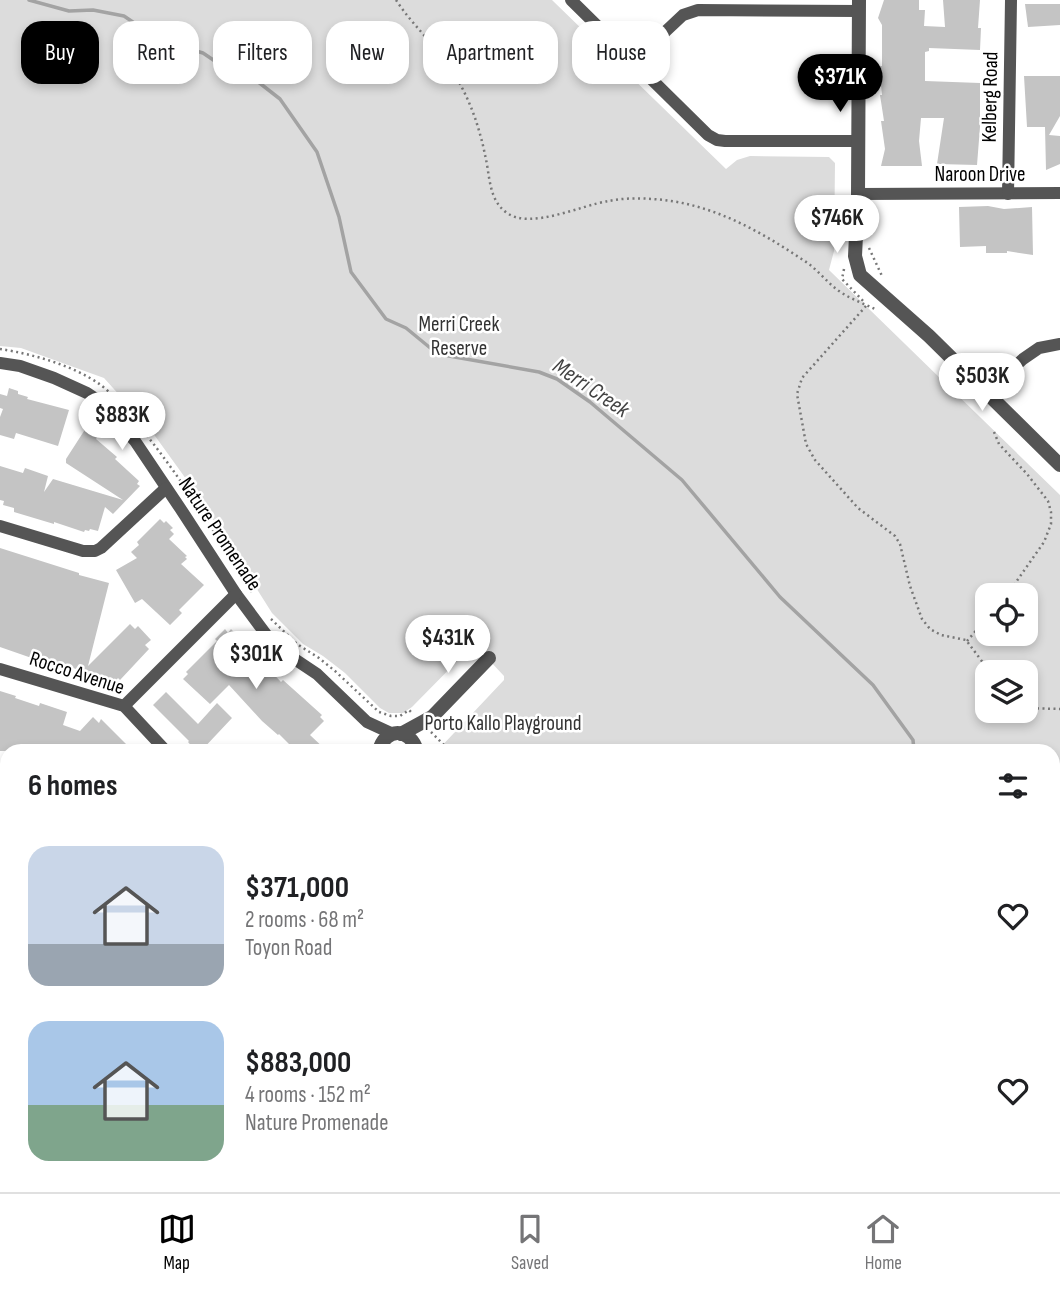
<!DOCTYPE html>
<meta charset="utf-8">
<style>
body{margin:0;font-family:"Sofia Sans Condensed",sans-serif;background:#f6f6f6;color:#202124;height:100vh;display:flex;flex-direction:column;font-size:26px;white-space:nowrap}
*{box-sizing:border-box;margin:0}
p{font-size:23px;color:#757577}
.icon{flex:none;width:38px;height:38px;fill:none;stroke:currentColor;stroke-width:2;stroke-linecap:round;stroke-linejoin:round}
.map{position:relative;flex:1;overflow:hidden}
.details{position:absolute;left:0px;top:744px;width:1060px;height:450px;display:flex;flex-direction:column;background:#fff;border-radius:21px 21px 0 0;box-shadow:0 4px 10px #0003}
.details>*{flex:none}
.top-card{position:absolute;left:21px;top:21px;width:700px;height:63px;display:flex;gap:14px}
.fabs{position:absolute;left:975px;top:583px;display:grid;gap:14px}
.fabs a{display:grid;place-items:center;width:63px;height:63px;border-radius:14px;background:#fff;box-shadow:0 4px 10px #0003;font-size:35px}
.price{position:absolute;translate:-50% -60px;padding:0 16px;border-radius:24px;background:#fff;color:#222;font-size:23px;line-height:46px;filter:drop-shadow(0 2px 4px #0008)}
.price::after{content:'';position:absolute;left:50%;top:42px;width:21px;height:16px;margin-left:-10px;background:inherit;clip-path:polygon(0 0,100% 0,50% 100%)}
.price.selected{background:#000;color:#fff}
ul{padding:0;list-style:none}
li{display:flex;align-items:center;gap:21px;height:175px;padding:0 28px}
li span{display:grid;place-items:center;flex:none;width:196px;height:140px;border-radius:21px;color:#555}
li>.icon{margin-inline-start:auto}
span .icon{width:84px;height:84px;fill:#fffc;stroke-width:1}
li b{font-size:30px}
h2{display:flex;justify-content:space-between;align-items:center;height:84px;padding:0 28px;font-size:30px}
.pill{padding:0 24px;border-radius:21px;background:#fff;box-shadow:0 4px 10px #0003;font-size:24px;line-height:63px}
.pill.selected{background:#000;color:#fff}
.tabs{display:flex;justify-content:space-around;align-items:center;height:98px;border-top:2px solid #e0e0e0;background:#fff;font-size:19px;color:#757577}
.tabs a{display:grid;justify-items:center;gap:4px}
.tabs .selected{color:#000}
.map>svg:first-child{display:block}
</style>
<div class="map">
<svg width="1060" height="1192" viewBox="0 0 1060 1192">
<rect width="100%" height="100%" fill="#fff"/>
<g fill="#dcdcdc" fill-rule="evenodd">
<path d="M 0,0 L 552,0 L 726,169 L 737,160 L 750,156 L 829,157 L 835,163 L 834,251 L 829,270 L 1060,495 L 1060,1192 L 579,1192 L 580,1186 L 1054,1186 L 1054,751 L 437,751 L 504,680 L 504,676 L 474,644 L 412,707 L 403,713 L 389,713 L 380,708 L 345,673 L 323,656 L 303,644 L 272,613 L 194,490 L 150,429 L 104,378 L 21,348 L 0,346 ZM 987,595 L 1026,595 L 1026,634 L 987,634 ZM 987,672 L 1026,672 L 1026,710 L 987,710 Z"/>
<polygon points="4,1122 7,1123 7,1186 332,1186 357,1192 0,1192 0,1137"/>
</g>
<polygon fill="#a3a3a3" points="7,1178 7,1186 123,1186 141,1192 2,1192"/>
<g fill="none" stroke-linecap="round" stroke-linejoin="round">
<g stroke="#a3a3a3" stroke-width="3.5">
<polyline points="29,0 69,11 93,10 124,16 146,31 179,46 203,53 234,74 257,81 280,99 317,152 339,217 351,272 386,319 406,328 434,351 449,356 539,372 557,379 590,402 682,480 780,597 873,685 913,740 914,751"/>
<polyline points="844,1192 844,1186"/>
</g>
</g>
<g fill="#c4c4c4">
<polygon points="884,0 919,0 919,10 925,10 924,26 945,27 943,0 980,0 978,28 981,28 980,50 929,48 929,51 925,52 925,81 980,83 980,127 977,165 937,164 944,118 921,118 919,141 922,166 881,166 885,149 881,121 884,121 880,95 882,95 879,66 882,66 882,25 878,18"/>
<polygon points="1025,4 1060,4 1060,25 1028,27"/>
<polygon points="1024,76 1060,76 1060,116 1049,135 1060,136 1060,164 1046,170 1045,127 1027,127"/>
<polygon points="988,206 1004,209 1032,207 1033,255 1007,251 1007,253 986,253 986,246 960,247 959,207"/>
<polygon points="9,388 18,391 18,394 28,397 27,399 69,410 58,446 16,433 14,439 0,435 0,417 3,409 0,408 0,394 7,396"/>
<polygon points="86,428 98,436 96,439 117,457 115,459 139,481 137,484 140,486 113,514 105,507 98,531 90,529 89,531 85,530 84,532 54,522 54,524 14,512 14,508 3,505 4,501 0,500 0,466 23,473 25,468 48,476 44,492 53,479 123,500 66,463 66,459"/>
<polygon points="160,519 164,523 166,521 173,528 170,530 174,534 169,539 187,556 185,557 187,559 181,564 204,585 179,610 182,613 170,625 142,599 135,603 116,570 137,558 131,552 139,545 137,542"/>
<polygon points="0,548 79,573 79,575 109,583 88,666 130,624 135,629 138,626 151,640 145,645 149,649 120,680 118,678 113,684 108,679 79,675 82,672 80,670 47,661 46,663 0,647"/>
<polygon points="225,629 228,633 231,629 281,682 283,680 322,715 320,717 324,721 310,735 327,751 296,751 279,734 278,735 262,721 229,685 210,704 183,679 188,674 186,672 217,641 215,639"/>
<polygon points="0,691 16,696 15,698 39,706 40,703 67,712 63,725 80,731 93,717 99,723 101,719 133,751 0,751"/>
<polygon points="166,692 198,724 217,703 232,718 201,751 196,751 188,742 189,741 153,705"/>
</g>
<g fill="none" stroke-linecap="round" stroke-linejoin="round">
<g stroke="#777" stroke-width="2.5" stroke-dasharray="2 3.5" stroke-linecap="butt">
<path d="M 396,0 C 411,23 431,41 446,62 C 460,81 470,102 477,124 C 480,134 483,144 485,155 C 490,174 488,200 507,213 C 531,230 581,205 609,201 C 623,198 638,198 652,199 C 708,202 757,229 803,260 C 815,267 824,279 835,288 C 847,298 863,303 877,310"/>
<polyline points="869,248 882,276"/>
<polyline points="844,269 842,279 865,303"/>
<polyline points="866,306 802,378 797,394 806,444 815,460 858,508 895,536 900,544 910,586 922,619 930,629 941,635 966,640 990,672"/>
<path d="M 0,349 C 34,354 88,369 112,395"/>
<path d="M 118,402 C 172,460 211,528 253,594"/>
<polyline points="994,432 999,444 1027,474 1048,501 1051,512 1051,524 1044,542 1007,595"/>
<polyline points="271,619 297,644 319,658 335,671 379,712 391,716 400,716 409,710 412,713"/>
<polyline points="967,641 987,618"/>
<polyline points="1026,708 1060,709"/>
<polyline points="431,732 450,751"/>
<polyline points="0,1110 7,1112"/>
<polyline points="564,1192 565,1186"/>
</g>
<polyline stroke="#555" stroke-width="6" points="0,1003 7,1005"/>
<g stroke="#555" stroke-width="12">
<polyline points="571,0 708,135 717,140 725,141 857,141"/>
<polyline points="634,61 683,15 698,10 859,11"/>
<polyline points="858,194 1060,193"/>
<polyline points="1008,194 1011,0"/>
<polyline points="0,363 20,366 54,378 87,393 99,401 135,441 180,508 236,594 268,637 284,652 317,674 367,722 393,734"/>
<polyline points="987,393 1023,359 1039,348 1060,344"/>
<polyline points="0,526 83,551 95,551 101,548 166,488"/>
<polyline points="0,669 124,706 166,751"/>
<polyline points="124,706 236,594"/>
<polyline points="0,805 7,807"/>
<polyline points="0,934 7,936"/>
<polyline points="283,1186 298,1192"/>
<polyline points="380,1186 396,1192"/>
<polyline points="548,1192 549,1186"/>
</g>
<g stroke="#555" stroke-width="14">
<polyline points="859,0 858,194 855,256 860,275 929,336 1060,465"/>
<polyline points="401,734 432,717 489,658"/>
<path d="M 379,751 C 385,727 410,727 417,751"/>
<polyline points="0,1087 7,1090"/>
</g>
</g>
<g text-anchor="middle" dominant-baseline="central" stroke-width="5" stroke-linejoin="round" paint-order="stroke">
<g font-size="21" fill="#000" stroke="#fff">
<text transform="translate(990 97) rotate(-89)">Kelberg Road</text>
<text x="980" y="174">Naroon Drive</text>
<text transform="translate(220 534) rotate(56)">Nature Promenade</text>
<text transform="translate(77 673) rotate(18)">Rocco Avenue</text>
</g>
<g font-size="21" fill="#333" stroke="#fff">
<text x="459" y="324">Merri Creek<tspan x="459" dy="24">Reserve</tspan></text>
<text x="503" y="723">Porto Kallo Playground</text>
</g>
<g font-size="23" font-style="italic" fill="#444" stroke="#fff">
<text transform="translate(591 388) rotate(34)">Merri Creek</text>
</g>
</g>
</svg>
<div class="fabs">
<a><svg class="icon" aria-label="locate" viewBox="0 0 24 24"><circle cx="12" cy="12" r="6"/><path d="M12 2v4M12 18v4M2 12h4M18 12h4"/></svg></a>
<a><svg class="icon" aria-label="layers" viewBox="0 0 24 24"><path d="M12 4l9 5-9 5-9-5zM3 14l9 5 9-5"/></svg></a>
</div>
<b class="price selected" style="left:840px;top:114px">$371K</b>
<b class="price" style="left:837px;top:255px">$746K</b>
<b class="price" style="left:982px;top:413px">$503K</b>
<b class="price" style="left:122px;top:452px">$883K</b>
<b class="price" style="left:448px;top:675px">$431K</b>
<b class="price" style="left:256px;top:691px">$301K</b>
<div class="top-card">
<a class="pill selected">Buy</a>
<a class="pill">Rent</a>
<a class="pill">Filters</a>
<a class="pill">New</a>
<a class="pill">Apartment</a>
<a class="pill">House</a>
</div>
<section class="details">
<h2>6 homes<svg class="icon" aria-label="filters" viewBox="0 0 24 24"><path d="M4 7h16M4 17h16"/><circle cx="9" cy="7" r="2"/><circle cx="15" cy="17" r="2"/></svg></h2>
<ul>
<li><span style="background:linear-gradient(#c9d6e8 70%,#9aa5b1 0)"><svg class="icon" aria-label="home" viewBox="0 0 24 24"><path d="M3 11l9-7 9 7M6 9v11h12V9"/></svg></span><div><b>$371,000</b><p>2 rooms · 68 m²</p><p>Toyon Road</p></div><svg class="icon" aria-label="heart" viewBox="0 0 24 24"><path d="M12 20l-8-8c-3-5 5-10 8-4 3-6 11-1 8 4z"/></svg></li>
<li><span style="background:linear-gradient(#a9c7e8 60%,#7fa58c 0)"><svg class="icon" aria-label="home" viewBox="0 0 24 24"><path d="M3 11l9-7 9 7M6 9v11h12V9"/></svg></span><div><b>$883,000</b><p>4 rooms · 152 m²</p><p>Nature Promenade</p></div><svg class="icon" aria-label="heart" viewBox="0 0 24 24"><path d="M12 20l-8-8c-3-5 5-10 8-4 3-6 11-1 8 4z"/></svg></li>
</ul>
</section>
</div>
<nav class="tabs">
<a class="selected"><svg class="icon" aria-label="map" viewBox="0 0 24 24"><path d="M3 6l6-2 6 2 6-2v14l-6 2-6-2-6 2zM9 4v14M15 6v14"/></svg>Map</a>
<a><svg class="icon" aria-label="saved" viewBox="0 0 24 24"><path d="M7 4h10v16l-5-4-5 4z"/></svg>Saved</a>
<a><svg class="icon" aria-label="home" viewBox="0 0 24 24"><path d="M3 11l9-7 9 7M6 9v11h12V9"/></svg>Home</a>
</nav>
